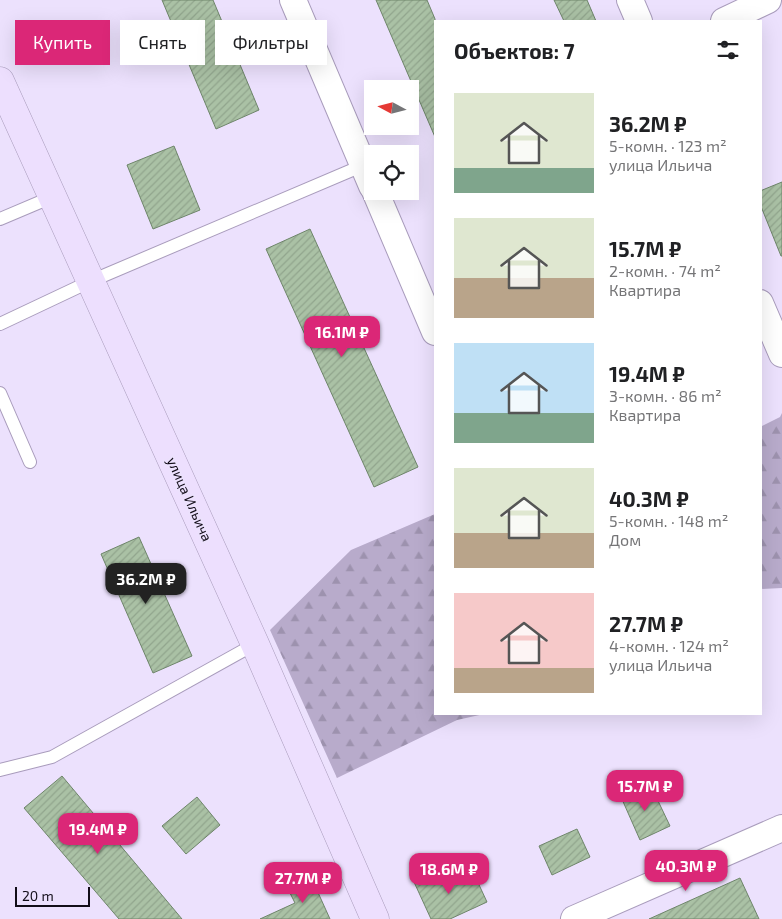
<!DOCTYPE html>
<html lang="ru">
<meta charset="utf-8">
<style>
body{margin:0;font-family:"Exo 2",sans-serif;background:#f6f6f6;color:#202124;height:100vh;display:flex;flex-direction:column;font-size:19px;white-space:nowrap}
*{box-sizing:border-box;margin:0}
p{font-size:16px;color:#757577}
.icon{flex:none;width:28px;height:28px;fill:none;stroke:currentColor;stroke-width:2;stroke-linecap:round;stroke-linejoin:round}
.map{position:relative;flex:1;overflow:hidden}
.details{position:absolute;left:434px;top:20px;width:328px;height:695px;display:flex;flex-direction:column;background:#fff;border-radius:0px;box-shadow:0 5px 20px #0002}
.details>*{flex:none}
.guide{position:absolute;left:15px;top:20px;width:344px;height:45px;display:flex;gap:10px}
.needle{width:32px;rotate:277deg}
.controls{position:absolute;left:364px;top:80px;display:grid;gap:10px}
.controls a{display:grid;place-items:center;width:55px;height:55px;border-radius:0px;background:#fff;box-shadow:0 5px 20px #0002;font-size:25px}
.scale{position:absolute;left:15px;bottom:12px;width:75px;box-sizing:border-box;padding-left:5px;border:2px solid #120d18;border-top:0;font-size:14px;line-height:18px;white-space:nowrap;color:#120d18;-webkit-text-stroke:4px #ece1fd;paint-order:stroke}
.price{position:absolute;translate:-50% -42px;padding:0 11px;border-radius:10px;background:#db2777;color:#fff;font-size:16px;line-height:32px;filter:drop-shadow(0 1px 2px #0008)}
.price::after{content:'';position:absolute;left:50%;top:30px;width:15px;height:11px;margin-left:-8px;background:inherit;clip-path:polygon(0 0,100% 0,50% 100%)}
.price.selected{background:#222;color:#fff}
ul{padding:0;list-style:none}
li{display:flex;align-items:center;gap:15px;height:125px;padding:0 20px}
li span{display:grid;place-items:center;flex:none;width:140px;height:100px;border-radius:0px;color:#555}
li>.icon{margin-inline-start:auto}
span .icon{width:60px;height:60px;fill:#fffc;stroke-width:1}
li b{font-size:21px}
h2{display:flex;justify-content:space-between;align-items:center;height:60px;padding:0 20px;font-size:21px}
.tag{padding:0 18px;border-radius:0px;background:#fff;box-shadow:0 5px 20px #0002;font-size:18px;line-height:45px}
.tag.selected{background:#db2777;color:#fff}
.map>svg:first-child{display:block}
</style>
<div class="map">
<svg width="782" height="919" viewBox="0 0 782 919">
<defs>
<pattern id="forest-firs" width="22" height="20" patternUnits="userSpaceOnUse" patternTransform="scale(1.25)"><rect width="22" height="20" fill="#b8abcb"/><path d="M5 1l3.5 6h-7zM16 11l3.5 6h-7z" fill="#9d92ae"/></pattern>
<pattern id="building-hatch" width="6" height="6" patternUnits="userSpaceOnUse" patternTransform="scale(1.25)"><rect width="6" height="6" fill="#aac1a5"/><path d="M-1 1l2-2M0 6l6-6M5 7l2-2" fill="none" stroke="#91a58d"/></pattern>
</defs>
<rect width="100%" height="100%" fill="#ece1fd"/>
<g fill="url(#forest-firs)">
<polygon points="782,413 782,588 760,589 760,427 780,417"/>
<polygon points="435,514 435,714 484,714 457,720 337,778 270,630 351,550"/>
</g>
<g fill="url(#building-hatch)" stroke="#6e856a">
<polygon points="162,0 213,0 259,110 216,129"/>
<polygon points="376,0 427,0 435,19 435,137"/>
<polygon points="554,0 587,0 596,21 564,21"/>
<polygon points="174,146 200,210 153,229 127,165"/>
<polygon points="782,182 782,256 781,256 760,204 760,191"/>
<polygon points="310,229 418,467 374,487 266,249"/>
<polygon points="139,537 192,656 153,673 101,554"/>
<polygon points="62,776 182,919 119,919 24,808"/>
<polygon points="650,784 670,826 640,840 621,797"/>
<polygon points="197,797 220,825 186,854 162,826"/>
<polygon points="577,829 590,857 552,875 539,846"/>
<polygon points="446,867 454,884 474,874 487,902 450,919 431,919 414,882"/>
<polygon points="311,877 330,919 260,919 295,903 287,887"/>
<polygon points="740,878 759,919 649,919"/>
</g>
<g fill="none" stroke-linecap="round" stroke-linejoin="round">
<g stroke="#a99cbc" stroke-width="14">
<g id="service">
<polyline points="0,219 52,197"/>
<polyline points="0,324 91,281 364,165"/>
<polyline points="0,393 30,462"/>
<polyline points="0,770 52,757 255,644"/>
</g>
</g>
<g stroke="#a99cbc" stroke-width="28">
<g id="minor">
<polyline points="293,0 372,186"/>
<polyline points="630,0 639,21"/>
<polyline points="724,21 768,0"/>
<polyline points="375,191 435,332"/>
<polyline points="760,303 782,354"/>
<polyline points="574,919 782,828"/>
</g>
</g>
<g stroke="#a99cbc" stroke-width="29">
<polyline id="secondary" points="0,81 255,644 375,919"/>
</g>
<use href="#service" stroke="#fff" stroke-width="12"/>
<use href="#minor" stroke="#fff" stroke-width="26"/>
<use href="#secondary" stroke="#eddffe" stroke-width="28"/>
</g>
<g text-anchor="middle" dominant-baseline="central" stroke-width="4.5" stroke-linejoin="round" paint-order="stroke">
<g font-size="14" fill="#120d18" stroke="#ece1fd">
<text transform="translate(190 499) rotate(66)">улица Ильича</text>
</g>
</g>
</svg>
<div class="controls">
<a><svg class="needle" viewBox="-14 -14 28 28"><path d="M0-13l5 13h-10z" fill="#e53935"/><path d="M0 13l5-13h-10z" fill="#757577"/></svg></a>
<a><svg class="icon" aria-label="locate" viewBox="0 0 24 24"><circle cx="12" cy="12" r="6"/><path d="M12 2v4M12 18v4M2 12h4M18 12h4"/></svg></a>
</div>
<div class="scale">20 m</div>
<b class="price" style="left:342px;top:358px">16.1M ₽</b>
<b class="price selected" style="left:146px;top:605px">36.2M ₽</b>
<b class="price" style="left:645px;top:812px">15.7M ₽</b>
<b class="price" style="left:98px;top:855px">19.4M ₽</b>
<b class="price" style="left:686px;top:892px">40.3M ₽</b>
<b class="price" style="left:449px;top:895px">18.6M ₽</b>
<b class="price" style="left:303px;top:904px">27.7M ₽</b>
<div class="guide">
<a class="tag selected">Купить</a>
<a class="tag">Снять</a>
<a class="tag">Фильтры</a>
</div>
<section class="details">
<h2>Объектов: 7<svg class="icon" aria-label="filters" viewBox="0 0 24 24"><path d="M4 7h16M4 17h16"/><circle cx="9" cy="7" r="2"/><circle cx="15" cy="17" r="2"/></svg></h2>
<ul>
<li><span style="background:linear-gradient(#dfe7d0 75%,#7fa58c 0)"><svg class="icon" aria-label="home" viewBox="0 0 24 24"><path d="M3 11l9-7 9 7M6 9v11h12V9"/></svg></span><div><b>36.2M ₽</b><p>5-комн. · 123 m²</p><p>улица Ильича</p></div></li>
<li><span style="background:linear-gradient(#dfe7d0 60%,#b9a48a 0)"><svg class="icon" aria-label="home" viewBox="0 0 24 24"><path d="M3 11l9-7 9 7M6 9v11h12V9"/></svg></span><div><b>15.7M ₽</b><p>2-комн. · 74 m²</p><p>Квартира</p></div></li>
<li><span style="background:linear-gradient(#bfe0f5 70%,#7fa58c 0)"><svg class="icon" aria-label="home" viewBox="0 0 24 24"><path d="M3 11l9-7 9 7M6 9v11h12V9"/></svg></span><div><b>19.4M ₽</b><p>3-комн. · 86 m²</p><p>Квартира</p></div></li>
<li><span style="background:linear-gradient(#dfe7d0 65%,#b9a48a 0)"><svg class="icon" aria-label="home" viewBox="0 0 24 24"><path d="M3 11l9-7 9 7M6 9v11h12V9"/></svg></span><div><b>40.3M ₽</b><p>5-комн. · 148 m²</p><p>Дом</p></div></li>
<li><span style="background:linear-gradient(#f6c9c9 75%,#b9a48a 0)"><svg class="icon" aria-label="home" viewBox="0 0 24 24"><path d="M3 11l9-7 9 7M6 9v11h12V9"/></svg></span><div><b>27.7M ₽</b><p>4-комн. · 124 m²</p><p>улица Ильича</p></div></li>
</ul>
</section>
</div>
